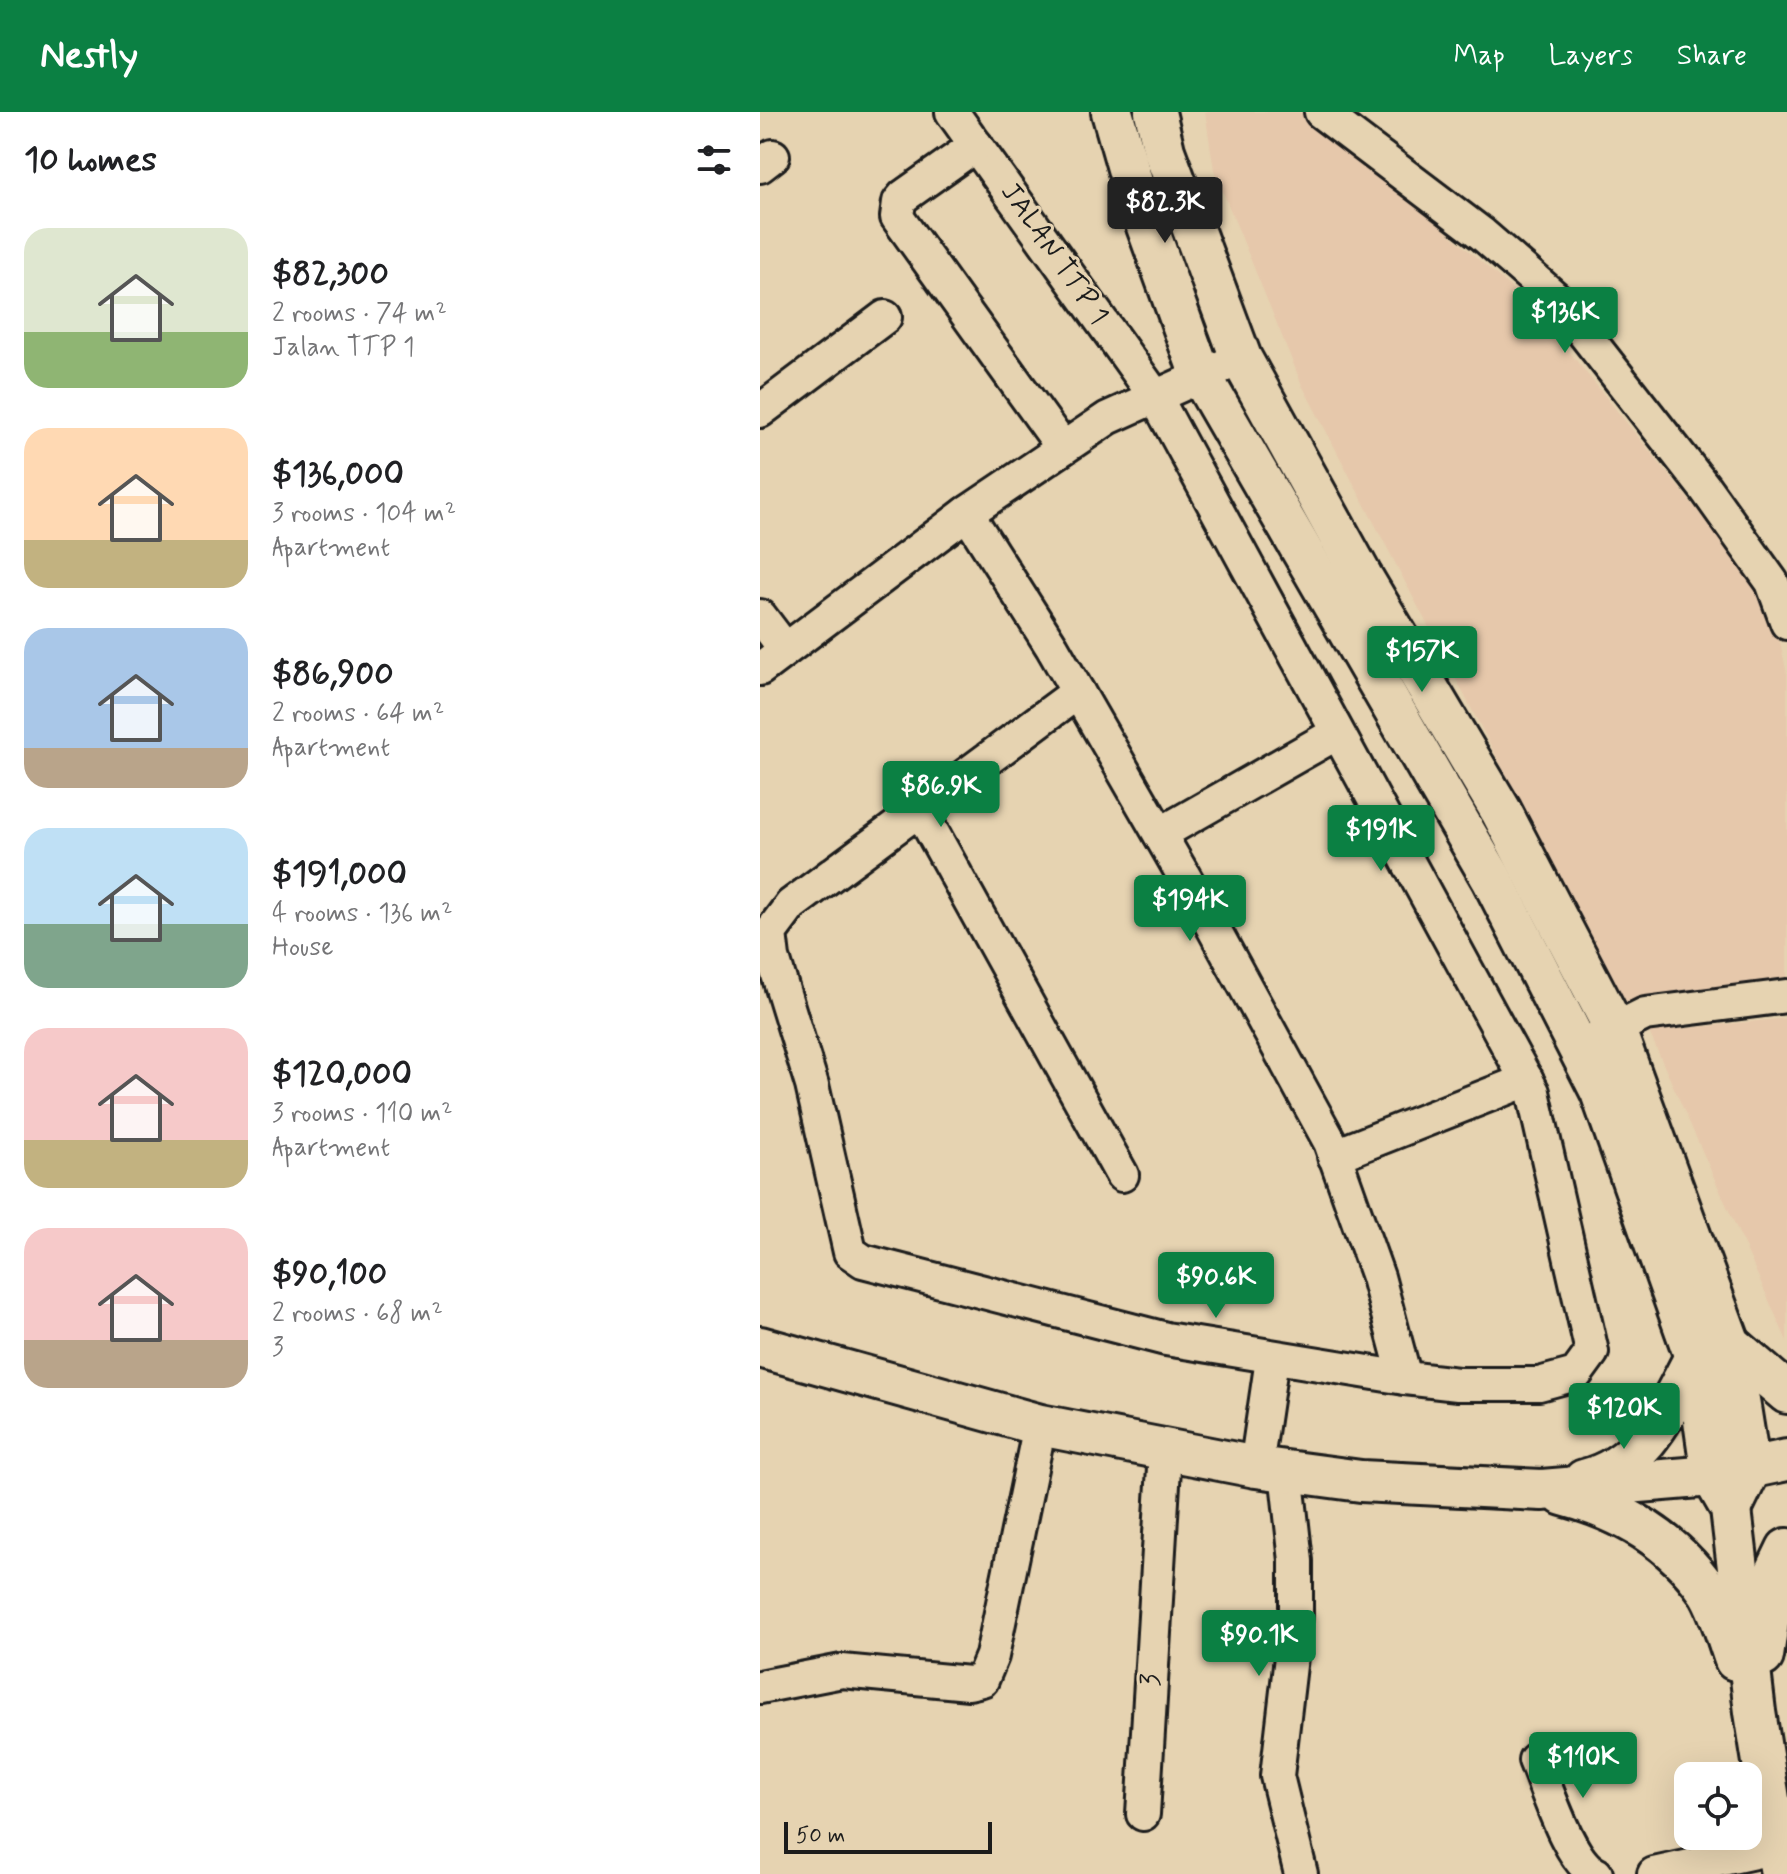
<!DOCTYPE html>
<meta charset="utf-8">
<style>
body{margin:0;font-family:Mynerve,sans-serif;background:#f2f2f2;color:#202124;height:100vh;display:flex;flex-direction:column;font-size:30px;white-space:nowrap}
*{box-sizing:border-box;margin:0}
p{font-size:26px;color:#757577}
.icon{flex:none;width:44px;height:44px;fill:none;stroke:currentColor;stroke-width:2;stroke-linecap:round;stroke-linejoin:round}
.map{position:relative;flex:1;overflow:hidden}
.sheet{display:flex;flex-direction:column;background:#fff;width:760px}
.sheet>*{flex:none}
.fabs{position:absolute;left:914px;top:1650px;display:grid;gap:16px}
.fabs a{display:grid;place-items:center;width:88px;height:88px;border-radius:16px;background:#fff;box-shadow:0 8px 32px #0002;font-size:40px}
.scale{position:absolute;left:24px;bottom:20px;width:208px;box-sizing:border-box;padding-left:8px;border:4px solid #1c1c1c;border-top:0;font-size:22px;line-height:28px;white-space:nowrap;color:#1c1c1c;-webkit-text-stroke:6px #e6d3b1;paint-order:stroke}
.price{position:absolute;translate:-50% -68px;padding:0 18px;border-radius:8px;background:#0b8043;color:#fff;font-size:26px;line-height:52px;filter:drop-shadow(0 2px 4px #0008)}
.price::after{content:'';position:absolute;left:50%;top:48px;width:24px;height:18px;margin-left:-12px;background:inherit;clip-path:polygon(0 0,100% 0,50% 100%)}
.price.selected{background:#222;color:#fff}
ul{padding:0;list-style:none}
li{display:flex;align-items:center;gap:24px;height:200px;padding:0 24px}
li span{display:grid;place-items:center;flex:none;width:224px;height:160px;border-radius:24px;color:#555}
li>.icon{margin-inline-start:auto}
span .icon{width:96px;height:96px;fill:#fffc;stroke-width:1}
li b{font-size:34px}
h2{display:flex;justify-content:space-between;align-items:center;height:96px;padding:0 24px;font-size:34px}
header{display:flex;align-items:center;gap:48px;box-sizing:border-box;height:112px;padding:0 40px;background:#0b8043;color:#fff}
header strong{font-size:38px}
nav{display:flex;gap:44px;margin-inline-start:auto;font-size:28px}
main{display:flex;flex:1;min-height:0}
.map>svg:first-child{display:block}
</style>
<header>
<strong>Nestly</strong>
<nav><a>Map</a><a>Layers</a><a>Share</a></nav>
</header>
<main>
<section class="sheet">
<h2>10 homes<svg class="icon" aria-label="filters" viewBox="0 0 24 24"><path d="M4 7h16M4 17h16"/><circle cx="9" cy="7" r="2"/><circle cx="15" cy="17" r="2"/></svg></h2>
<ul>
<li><span style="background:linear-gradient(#dfe7d0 65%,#8fb573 0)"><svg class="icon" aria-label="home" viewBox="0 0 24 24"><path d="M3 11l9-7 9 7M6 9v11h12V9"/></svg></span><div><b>$82,300</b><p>2 rooms · 74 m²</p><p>Jalan TTP 1</p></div></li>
<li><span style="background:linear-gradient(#ffd9b3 70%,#c2b280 0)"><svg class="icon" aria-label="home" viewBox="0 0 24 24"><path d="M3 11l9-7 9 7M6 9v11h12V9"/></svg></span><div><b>$136,000</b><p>3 rooms · 104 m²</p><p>Apartment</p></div></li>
<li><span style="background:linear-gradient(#a9c7e8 75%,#b9a48a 0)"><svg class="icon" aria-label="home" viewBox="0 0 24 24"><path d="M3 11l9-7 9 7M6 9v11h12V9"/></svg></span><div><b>$86,900</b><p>2 rooms · 64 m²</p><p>Apartment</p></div></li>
<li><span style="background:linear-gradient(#bfe0f5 60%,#7fa58c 0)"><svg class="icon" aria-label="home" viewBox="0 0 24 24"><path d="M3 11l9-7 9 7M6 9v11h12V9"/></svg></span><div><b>$191,000</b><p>4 rooms · 136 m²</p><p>House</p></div></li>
<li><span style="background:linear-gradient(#f6c9c9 70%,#c2b280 0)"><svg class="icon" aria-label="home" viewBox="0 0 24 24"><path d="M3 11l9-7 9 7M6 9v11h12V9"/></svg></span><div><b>$120,000</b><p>3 rooms · 110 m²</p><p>Apartment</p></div></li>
<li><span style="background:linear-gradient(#f6c9c9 70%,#b9a48a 0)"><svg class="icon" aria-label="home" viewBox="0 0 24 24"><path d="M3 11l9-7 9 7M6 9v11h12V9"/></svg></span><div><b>$90,100</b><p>2 rooms · 68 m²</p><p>3</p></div></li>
</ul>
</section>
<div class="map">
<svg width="1027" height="1762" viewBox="0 0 1027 1762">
<rect width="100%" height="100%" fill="#e6d3b1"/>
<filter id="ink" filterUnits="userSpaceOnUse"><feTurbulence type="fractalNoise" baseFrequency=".0125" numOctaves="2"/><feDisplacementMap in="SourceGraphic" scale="16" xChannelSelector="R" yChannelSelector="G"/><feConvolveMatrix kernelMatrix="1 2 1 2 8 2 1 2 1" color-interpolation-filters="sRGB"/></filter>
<g filter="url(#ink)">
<g fill="#e6c8ab">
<polygon points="445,0 544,0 686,119 772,194 995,469 1020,530 1027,562 1027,866 866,892 542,273 454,58"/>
<polygon points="1027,906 1027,1229 889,920"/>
</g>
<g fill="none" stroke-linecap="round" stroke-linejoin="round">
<g stroke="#1c1c1c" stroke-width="38">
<g id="minor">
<polyline points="192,0 395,284 773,980 832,1240 816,1262 779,1272 698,1272 645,1266 406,1227 103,1149 90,1140 52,973 13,846 10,821 31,793 318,580"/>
<polyline points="561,0 722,122 798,188 945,376 1012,470 1027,511"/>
<polyline points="216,33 144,84 139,90 137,105 303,336"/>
<polyline points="0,54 13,44"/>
<polyline points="0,299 125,205"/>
<polyline points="207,401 292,535 444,799 570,1030 618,1165 645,1266"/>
<polyline points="0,504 25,537"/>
<polyline points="0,557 207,401 348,306 481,246"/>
<polyline points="160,698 362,1063"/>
<polyline points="400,722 577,621"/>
<polyline points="833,928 885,902 1027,884"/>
<polyline points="574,1044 767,968"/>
<polyline points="496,1355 512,1247"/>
<polyline points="526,1359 536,1449 536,1502 517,1664 541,1762"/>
<polyline points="0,1575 82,1559 209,1571 222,1568 232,1544 280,1313"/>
<path d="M 775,1648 C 787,1676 809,1750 836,1762"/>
<polyline points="383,1702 405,1339"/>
<polyline points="894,1762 1017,1735"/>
</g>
</g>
<g stroke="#1c1c1c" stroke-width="46">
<g id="major">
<polyline points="352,0 375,81 441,264 732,767 841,980 935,1245 952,1364 971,1397 995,1600 1021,1762"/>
<polyline points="395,0 404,39 481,246 602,465 741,699 855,918 970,1232 990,1358 971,1397"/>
<polyline points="970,1232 1027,1281"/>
<polyline points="0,1235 280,1313 496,1355 601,1369 782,1378 952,1364 1027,1348"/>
<path d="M 824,1368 C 886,1353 907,1297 935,1245"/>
<path d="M 803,1383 C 863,1399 912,1427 948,1479 C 960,1498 967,1526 975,1548"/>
<polyline points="1003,1544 1015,1462 1027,1437"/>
</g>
</g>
<use href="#minor" stroke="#e6d3b1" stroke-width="32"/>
<use href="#major" stroke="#e6d3b1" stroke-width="40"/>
</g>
</g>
<g text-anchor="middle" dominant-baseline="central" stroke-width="6" stroke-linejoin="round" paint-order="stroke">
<g font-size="28" fill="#1c1c1c" stroke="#e6d3b1">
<text transform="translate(294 142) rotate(55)">JALAN TTP 1</text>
<text transform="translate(391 1568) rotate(-87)">3</text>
</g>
</g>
</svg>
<div class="fabs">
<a><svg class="icon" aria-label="locate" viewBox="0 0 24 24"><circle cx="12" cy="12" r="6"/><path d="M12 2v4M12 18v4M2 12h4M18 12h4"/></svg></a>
</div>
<div class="scale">50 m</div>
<b class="price selected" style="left:405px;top:133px">$82.3K</b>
<b class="price" style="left:805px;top:243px">$136K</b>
<b class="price" style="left:662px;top:582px">$157K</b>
<b class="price" style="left:181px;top:717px">$86.9K</b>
<b class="price" style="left:621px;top:761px">$191K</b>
<b class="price" style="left:430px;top:831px">$194K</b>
<b class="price" style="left:456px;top:1208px">$90.6K</b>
<b class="price" style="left:864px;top:1339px">$120K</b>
<b class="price" style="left:499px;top:1566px">$90.1K</b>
<b class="price" style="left:823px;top:1688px">$110K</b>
</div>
</main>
